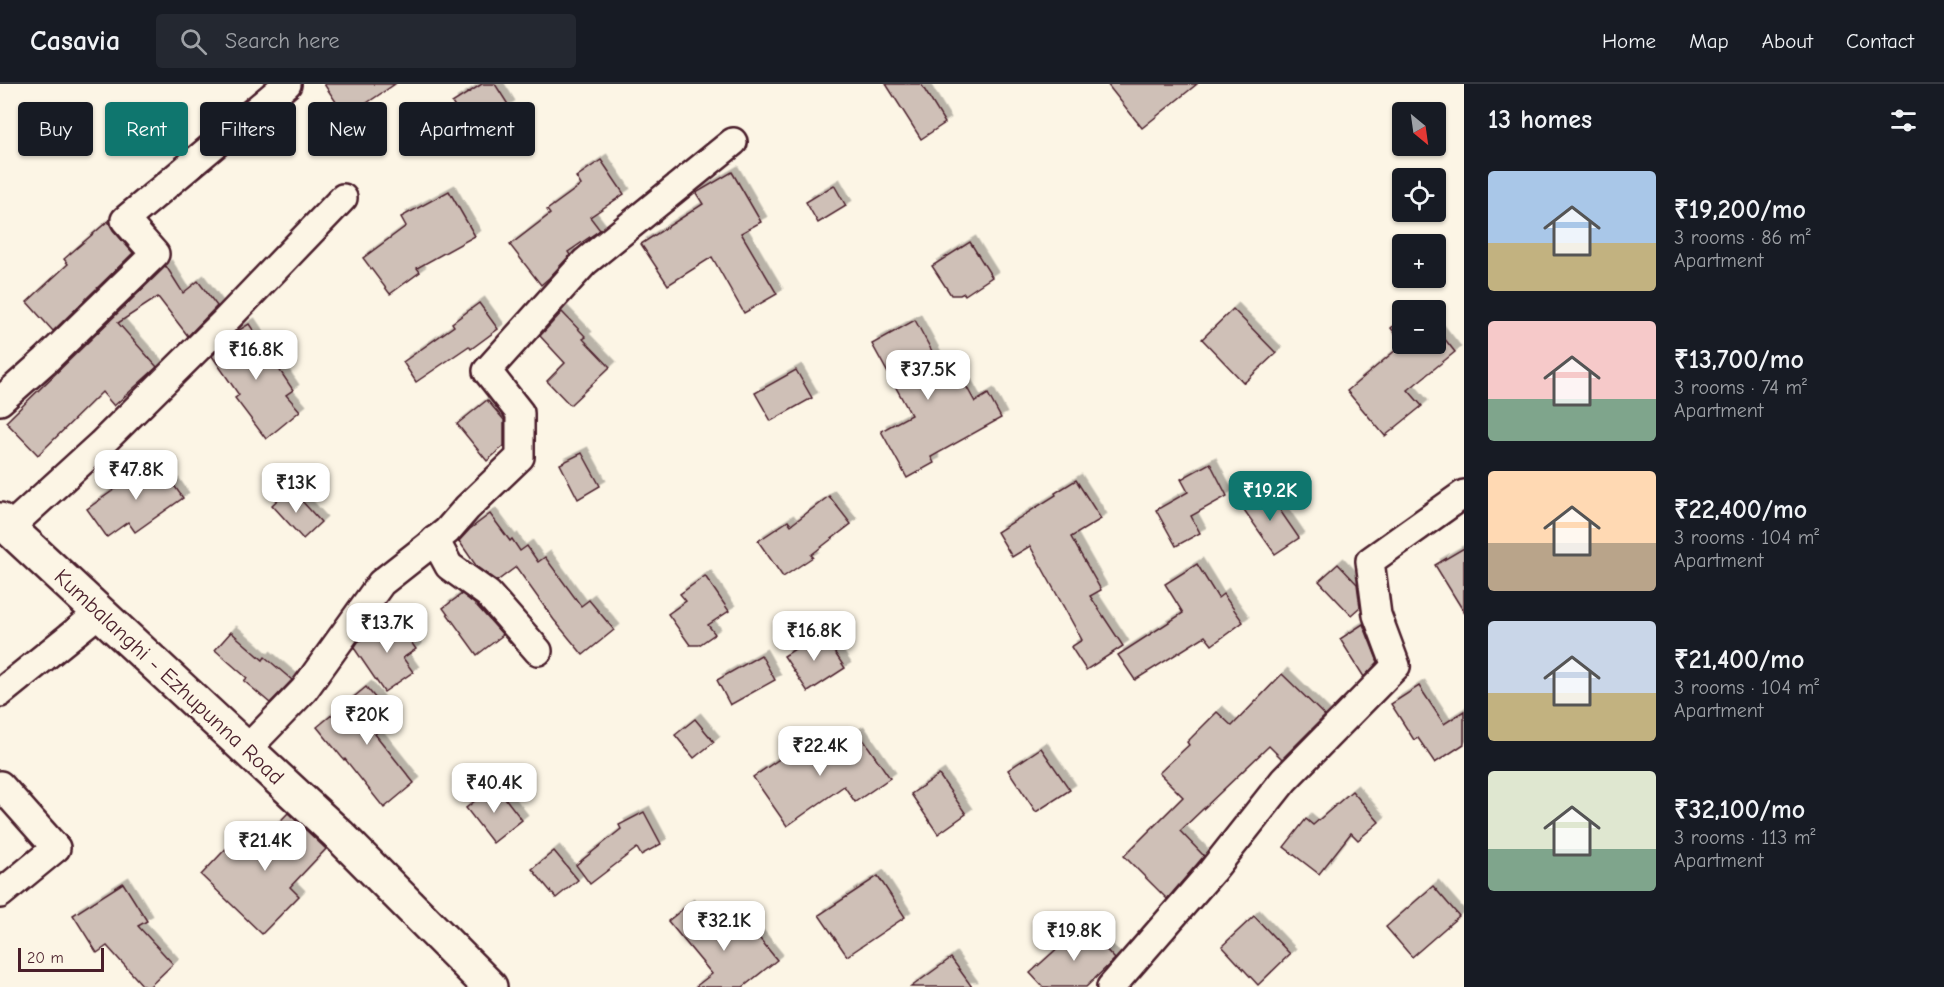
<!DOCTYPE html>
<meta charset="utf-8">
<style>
body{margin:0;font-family:"Comic Neue",sans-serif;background:#242831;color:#f1f3f6;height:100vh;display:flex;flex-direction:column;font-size:22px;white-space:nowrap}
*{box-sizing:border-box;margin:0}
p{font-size:20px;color:#9ea1a6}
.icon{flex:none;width:33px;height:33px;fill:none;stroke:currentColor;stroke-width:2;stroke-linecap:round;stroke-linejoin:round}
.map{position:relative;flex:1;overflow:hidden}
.panel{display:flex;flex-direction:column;background:#171b24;width:480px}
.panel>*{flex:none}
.top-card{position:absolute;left:18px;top:18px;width:570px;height:54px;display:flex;gap:12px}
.needle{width:39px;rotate:151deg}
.fabs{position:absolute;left:1392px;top:18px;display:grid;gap:12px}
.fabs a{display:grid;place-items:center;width:54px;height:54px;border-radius:6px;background:#171b24;box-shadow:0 2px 4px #0004;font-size:30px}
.scale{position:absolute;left:18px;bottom:15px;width:86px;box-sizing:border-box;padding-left:6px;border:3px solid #4a1f2b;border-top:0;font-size:16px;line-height:21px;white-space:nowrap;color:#4a1f2b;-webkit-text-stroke:4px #fcf5e5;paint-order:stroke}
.price{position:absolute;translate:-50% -51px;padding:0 14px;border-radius:12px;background:#fff;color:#222;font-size:20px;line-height:39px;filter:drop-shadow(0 2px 3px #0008)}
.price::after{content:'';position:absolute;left:50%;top:36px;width:18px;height:14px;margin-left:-9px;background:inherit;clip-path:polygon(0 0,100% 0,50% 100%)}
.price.on{background:#0f766e;color:#fff}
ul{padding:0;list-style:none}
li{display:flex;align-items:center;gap:18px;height:150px;padding:0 24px}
li span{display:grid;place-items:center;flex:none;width:168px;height:120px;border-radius:6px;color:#555}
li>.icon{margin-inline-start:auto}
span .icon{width:72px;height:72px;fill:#fffc;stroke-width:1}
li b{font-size:26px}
h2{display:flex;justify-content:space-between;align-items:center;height:72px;padding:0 24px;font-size:26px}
.chip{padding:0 21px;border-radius:6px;background:#171b24;box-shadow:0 2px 4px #0004;font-size:21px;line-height:54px}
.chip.on{background:#0f766e;color:#fff}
header{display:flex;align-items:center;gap:36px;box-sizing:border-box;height:84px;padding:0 30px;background:#171b24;border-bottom:2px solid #363941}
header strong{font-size:28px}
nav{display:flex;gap:33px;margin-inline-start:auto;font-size:21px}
.search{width:420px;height:54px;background:#242831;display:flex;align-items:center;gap:15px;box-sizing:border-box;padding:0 21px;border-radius:6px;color:#9ea1a6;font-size:22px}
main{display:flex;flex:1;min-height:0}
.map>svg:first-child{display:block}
</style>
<header>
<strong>Casavia</strong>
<div class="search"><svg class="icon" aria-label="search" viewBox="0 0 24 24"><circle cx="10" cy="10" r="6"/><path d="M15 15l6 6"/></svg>Search here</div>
<nav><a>Home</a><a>Map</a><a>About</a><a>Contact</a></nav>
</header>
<main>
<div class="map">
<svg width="1464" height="903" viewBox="0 0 1464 903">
<defs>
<filter id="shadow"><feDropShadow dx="5.5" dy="-5.5" stdDeviation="0" flood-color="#0004"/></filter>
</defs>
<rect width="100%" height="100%" fill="#fcf5e5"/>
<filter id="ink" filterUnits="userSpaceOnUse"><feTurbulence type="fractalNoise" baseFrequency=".0167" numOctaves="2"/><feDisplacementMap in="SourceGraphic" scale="12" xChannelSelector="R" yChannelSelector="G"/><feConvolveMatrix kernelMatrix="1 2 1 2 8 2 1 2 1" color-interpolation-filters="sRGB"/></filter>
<g filter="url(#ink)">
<g fill="#cfc0b7" stroke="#4a1f2b" stroke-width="1.5" filter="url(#shadow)">
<polygon points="324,0 395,0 346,33"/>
<polygon points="482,0 495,0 509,22 470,47 452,19"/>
<polygon points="886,0 921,0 945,39 921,55"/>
<polygon points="1107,0 1197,0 1142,44"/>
<polygon points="601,76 624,110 590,133 600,146 568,168 570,171 549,194 541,201 510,161 550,130 547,126 581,101 576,93"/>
<polygon points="732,88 761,138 741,149 777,210 744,229 712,173 668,201 641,160 703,120 696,109"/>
<polygon points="834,101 846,122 818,139 806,118"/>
<polygon points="449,107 475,152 417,184 420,188 390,210 363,174 406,142 401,133"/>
<polygon points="108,137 113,146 133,169 53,247 27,218 68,180 64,175"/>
<polygon points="970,158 992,193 965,211 964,209 960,211 951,211 932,182"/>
<polygon points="166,182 183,209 198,197 217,222 188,252 158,213 118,239 157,283 114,322 102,308 38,371 6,338"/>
<polygon points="479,219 498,245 471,265 469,262 416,298 403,278 454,242 452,239"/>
<polygon points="1233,225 1276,269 1244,299 1202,255"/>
<polygon points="562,228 586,253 583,255 610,283 570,321 547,297 565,279 540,252"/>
<polygon points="1402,234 1402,258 1391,244"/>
<polygon points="915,236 945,291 956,284 975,318 988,310 1001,334 931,373 934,379 907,394 881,347 911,331 872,260"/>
<polygon points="249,240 293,306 286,311 300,327 266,355 235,314 239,311 212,272 236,248"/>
<polygon points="1436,244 1455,268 1408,306 1422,322 1385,352 1347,307 1403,260 1436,260"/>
<polygon points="796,286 812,314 771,337 755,309"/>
<polygon points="487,316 504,336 504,362 487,377 457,340"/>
<polygon points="582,369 600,402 578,415 560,380"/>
<polygon points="156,376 183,414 135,448 128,438 107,453 87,425"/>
<polygon points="1210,379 1227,412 1191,432 1200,449 1176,462 1156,426 1188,408 1181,395"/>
<polygon points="1076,396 1101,435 1071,453 1101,506 1090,512 1123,562 1086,586 1071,563 1082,556 1030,462 1012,473 997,448 1056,411 1055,409"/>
<polygon points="290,404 321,438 303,455 272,421"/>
<polygon points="1266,406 1299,454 1275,470 1242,423"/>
<polygon points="829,412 851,440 811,471 813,473 783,493 758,457 788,437 791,441"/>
<polygon points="490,430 510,457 512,455 520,467 527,462 538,478 545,473 581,522 589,516 614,546 583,571 554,536 516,483 497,497 477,483 459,457 470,445"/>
<polygon points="1464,464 1464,528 1435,481"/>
<polygon points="1197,480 1218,514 1223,510 1243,538 1212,561 1205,552 1135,596 1118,571 1183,529 1165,500"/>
<polygon points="1338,480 1357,500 1360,523 1351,531 1319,497"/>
<polygon points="705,492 729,527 708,541 715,550 699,561 690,561 668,530 686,517 680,510"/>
<polygon points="462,510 477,522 503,551 477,571 443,524"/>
<polygon points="394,534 416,565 403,574 413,588 384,608 354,564 358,558"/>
<polygon points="1363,540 1378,578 1364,593 1340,555"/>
<polygon points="231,548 263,576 265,573 292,596 270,619 244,597 247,594 215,566"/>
<polygon points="821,548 845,584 808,608 784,572"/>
<polygon points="761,571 775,596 730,621 717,596"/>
<polygon points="1282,590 1325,632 1282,675 1269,662 1180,747 1204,772 1167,815 1124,772 1183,713 1159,689 1189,661 1187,658 1217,628 1232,642"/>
<polygon points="1419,602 1444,640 1464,627 1464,660 1435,679 1418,654 1414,656 1391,620"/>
<polygon points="366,603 393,635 375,650 414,699 384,724 345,675 344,676 317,643"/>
<polygon points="695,635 714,658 694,674 675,651"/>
<polygon points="858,648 890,694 855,718 844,702 787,742 753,693 803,659 816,677"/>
<polygon points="1041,664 1070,706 1036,728 1008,686"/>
<polygon points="939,691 966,730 938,750 911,710"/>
<polygon points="495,701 522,736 493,759 466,724"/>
<polygon points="1352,707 1379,738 1358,756 1351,749 1319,790 1284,763 1306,735 1313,741"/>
<polygon points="644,728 661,760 641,771 637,764 590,800 576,781 621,745 619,741"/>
<polygon points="288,729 326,765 290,803 299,812 262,850 201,791 237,753 251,767"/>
<polygon points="554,767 578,796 556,814 532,785"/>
<polygon points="878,792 905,833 847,872 819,831"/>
<polygon points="123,799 147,837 138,842 173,880 149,903 144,903 107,862 97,869 73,831"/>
<polygon points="1433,802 1459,832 1412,873 1386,843"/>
<polygon points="688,821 721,861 748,840 777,876 743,903 695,903 712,890 668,837"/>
<polygon points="1254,832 1290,870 1258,901 1222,862"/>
<polygon points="1083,841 1115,875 1086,903 1043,903 1030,889"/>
<polygon points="951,874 972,903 911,903"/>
</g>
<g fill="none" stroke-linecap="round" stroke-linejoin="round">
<g stroke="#4a1f2b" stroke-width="32">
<g id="street">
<polyline points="0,317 46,276 155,170 125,136 287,0"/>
<polyline points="9,444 101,360 223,239 343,114"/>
<polyline points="435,456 449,482 488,510 538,567"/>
<polyline points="0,609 99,529"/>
<polyline points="247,665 304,606 381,499 447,447 467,424 520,373 520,329 487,287 585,178 733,58"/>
<polyline points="0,701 56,764 0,810"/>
<polyline points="1111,903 1212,787 1284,696 1396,582 1377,531 1370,477 1464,410"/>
</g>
</g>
<g stroke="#4a1f2b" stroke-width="38">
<polyline id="secondary" points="0,436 339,751 490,903"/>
</g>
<use href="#street" stroke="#fcf5e5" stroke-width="27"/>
<use href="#secondary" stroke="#fcf5e5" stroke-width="33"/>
</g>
</g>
<g text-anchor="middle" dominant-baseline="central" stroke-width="4.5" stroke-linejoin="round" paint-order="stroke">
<g font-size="22" fill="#4a1f2b" stroke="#fcf5e5">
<text transform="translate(169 593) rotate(43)">Kumbalanghi - Ezhupunna Road</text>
</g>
</g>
</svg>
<div class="fabs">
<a><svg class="needle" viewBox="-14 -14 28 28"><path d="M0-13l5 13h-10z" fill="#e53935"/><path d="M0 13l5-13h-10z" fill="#9ea1a6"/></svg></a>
<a><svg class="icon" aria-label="locate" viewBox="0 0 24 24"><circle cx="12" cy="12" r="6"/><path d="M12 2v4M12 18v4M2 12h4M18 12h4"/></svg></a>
<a>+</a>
<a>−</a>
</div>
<div class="scale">20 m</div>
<b class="price" style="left:256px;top:297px">₹16.8K</b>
<b class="price" style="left:928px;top:317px">₹37.5K</b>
<b class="price" style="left:136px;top:417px">₹47.8K</b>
<b class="price" style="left:296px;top:430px">₹13K</b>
<b class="price on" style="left:1270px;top:438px">₹19.2K</b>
<b class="price" style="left:387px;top:570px">₹13.7K</b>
<b class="price" style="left:814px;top:578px">₹16.8K</b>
<b class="price" style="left:367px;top:662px">₹20K</b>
<b class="price" style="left:820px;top:693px">₹22.4K</b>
<b class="price" style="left:494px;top:730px">₹40.4K</b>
<b class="price" style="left:265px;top:788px">₹21.4K</b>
<b class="price" style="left:724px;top:868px">₹32.1K</b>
<b class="price" style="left:1074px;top:878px">₹19.8K</b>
<div class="top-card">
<a class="chip">Buy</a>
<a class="chip on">Rent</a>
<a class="chip">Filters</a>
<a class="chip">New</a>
<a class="chip">Apartment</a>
</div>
</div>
<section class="panel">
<h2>13 homes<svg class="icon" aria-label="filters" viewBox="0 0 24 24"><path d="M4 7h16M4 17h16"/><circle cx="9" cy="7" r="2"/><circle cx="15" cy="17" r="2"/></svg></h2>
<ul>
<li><span style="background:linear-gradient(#a9c7e8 60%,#c2b280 0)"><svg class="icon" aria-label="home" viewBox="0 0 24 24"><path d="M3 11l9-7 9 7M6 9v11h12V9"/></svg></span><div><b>₹19,200/mo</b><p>3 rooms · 86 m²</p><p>Apartment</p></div></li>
<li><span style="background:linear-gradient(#f6c9c9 65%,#7fa58c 0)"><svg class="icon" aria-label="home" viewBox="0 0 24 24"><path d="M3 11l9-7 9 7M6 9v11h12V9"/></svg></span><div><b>₹13,700/mo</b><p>3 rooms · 74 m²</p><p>Apartment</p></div></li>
<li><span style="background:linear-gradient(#ffd9b3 60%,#b9a48a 0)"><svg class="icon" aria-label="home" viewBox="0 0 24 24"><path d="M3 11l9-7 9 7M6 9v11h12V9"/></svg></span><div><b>₹22,400/mo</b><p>3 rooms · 104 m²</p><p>Apartment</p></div></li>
<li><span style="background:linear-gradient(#c9d6e8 60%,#c2b280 0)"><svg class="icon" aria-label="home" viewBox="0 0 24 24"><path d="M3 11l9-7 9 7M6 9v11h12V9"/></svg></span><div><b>₹21,400/mo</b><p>3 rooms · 104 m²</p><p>Apartment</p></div></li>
<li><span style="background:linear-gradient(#dfe7d0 65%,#7fa58c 0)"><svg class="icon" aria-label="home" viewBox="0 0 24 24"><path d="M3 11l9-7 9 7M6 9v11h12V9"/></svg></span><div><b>₹32,100/mo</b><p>3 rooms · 113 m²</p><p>Apartment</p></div></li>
</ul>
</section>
</main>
